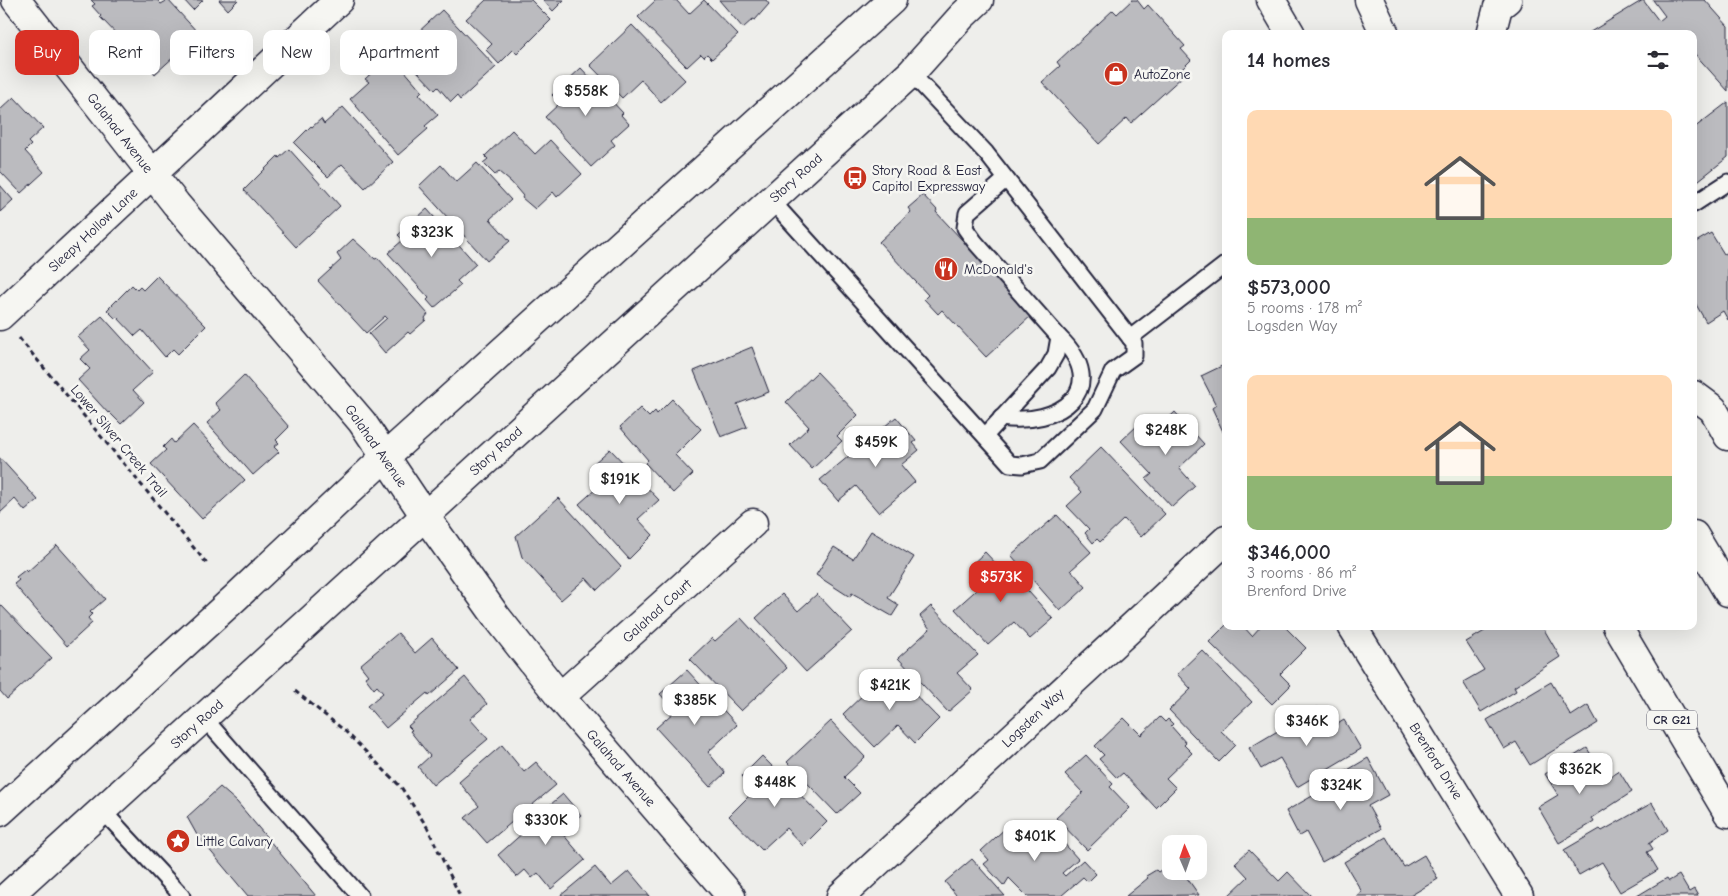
<!DOCTYPE html>
<meta charset="utf-8">
<style>
body{margin:0;font-family:"Comic Neue",sans-serif;background:#f2f2f3;color:#2b2b33;height:100vh;display:flex;flex-direction:column;font-size:19px;white-space:nowrap}
*{box-sizing:border-box;margin:0}
p{font-size:16px;color:#7c7c81}
.icon{flex:none;width:28px;height:28px;fill:none;stroke:currentColor;stroke-width:2;stroke-linecap:round;stroke-linejoin:round}
.map{position:relative;flex:1;overflow:hidden}
.panel{position:absolute;left:1222px;top:30px;width:475px;height:600px;display:flex;flex-direction:column;background:#fff;border-radius:10px;box-shadow:0 5px 20px #0002}
.panel>*{flex:none}
.guide{position:absolute;left:15px;top:30px;width:475px;height:45px;display:flex;gap:10px}
.needle{width:32px;rotate:358deg}
.fabs{position:absolute;left:1162px;top:835px;display:grid;gap:10px}
.fabs a{display:grid;place-items:center;width:45px;height:45px;border-radius:10px;background:#fff;box-shadow:0 5px 20px #0002;font-size:25px}
.price{position:absolute;translate:-50% -42px;padding:0 11px;border-radius:10px;background:#fff;color:#222;font-size:16px;line-height:32px;filter:drop-shadow(0 1px 2px #0008)}
.price::after{content:'';position:absolute;left:50%;top:30px;width:15px;height:11px;margin-left:-8px;background:inherit;clip-path:polygon(0 0,100% 0,50% 100%)}
.price.current{background:#d93025;color:#fff}
ul{padding:0;list-style:none}
li{display:grid;align-content:center;gap:10px;height:265px;padding:0 25px}
li span{display:grid;place-items:center;height:155px;border-radius:10px;color:#555}
li>.icon{margin-inline-start:auto}
span .icon{width:90px;height:90px;fill:#fffc;stroke-width:1}
li b{font-size:21px}
h2{display:flex;justify-content:space-between;align-items:center;height:60px;padding:0 25px;font-size:21px}
.tag{padding:0 18px;border-radius:10px;background:#fff;box-shadow:0 5px 20px #0002;font-size:18px;line-height:45px}
.tag.current{background:#d93025;color:#fff}
.map>svg:first-child{display:block}
</style>
<div class="map">
<svg width="1728" height="896" viewBox="0 0 1728 896">
<rect width="100%" height="100%" fill="#eeeeeb"/>
<filter id="ink" filterUnits="userSpaceOnUse"><feTurbulence type="fractalNoise" baseFrequency=".02" numOctaves="2"/><feDisplacementMap in="SourceGraphic" scale="10" xChannelSelector="R" yChannelSelector="G"/><feConvolveMatrix kernelMatrix="1 2 1 2 8 2 1 2 1" color-interpolation-filters="sRGB"/></filter>
<g filter="url(#ink)">
<g fill="#bbbbbf" stroke="#22223b">
<polygon points="91,0 157,0 161,4 168,0 199,34 155,74 100,17 101,16 92,6 95,4"/>
<polygon points="184,0 203,0 193,10"/>
<polygon points="219,0 238,0 228,10"/>
<polygon points="486,0 531,0 551,20 517,54 513,50 499,64 486,50 492,44 466,19"/>
<polygon points="543,0 564,0 553,11"/>
<polygon points="656,0 676,0 689,14 704,0 738,35 712,59 707,54 704,57 701,54 687,67 638,17"/>
<polygon points="719,0 766,0 769,4 755,20 753,19 743,28"/>
<polygon points="1132,0 1137,0 1144,9 1148,5 1185,46 1181,49 1191,60 1179,72 1183,76 1131,123 1127,118 1099,144 1042,82 1060,66 1057,62 1113,10 1117,14"/>
<polygon points="1643,0 1659,21 1665,16 1653,0 1705,0 1728,26 1728,91 1694,53 1694,34 1587,34"/>
<polygon points="442,10 496,67 460,100 457,96 451,102 438,87 435,90 397,50 413,33 415,35"/>
<polygon points="632,25 685,80 661,102 641,80 622,98 590,65"/>
<polygon points="391,55 422,91 419,94 438,115 425,126 428,129 398,155 350,99 369,82 365,79"/>
<polygon points="581,68 623,113 621,115 629,124 611,140 615,145 591,167 545,117 560,103 552,95"/>
<polygon points="14,97 43,128 28,142 31,145 25,151 44,172 21,193 0,171 0,110"/>
<polygon points="1728,102 1728,157 1694,184 1694,128"/>
<polygon points="343,107 393,162 365,188 342,164 328,177 294,143 311,126 312,127 321,119 324,124"/>
<polygon points="512,130 535,154 550,140 582,174 557,197 553,192 535,209 522,198 523,196 511,182 499,172 495,175 483,163 488,159 485,156"/>
<polygon points="289,149 340,206 296,247 244,190 278,156 279,158"/>
<polygon points="477,163 511,200 490,219 510,241 487,261 419,186 441,165 456,182"/>
<polygon points="0,185 13,200 0,212"/>
<polygon points="923,195 937,210 936,212 1032,315 986,357 942,310 938,314 924,299 928,295 879,242 911,212 908,208"/>
<polygon points="427,209 476,264 457,281 461,285 434,308 427,300 429,298 388,253 403,240 398,235"/>
<polygon points="1711,233 1724,254 1728,252 1728,320 1723,311 1706,322 1694,301 1694,243"/>
<polygon points="353,239 375,259 378,258 428,314 425,318 426,320 410,334 408,332 385,353 369,334 387,318 385,316 366,333 318,281 341,260 337,254"/>
<polygon points="157,276 206,326 178,354 173,349 165,357 142,330 135,336 117,317 115,318 107,310 132,285 137,290 140,287 143,290"/>
<polygon points="102,316 153,372 133,390 144,402 121,424 109,412 108,413 78,380 90,369 80,359 90,350 78,337"/>
<polygon points="752,347 769,392 737,404 747,427 721,437 694,371"/>
<polygon points="1226,364 1226,438 1212,408 1216,405 1201,376"/>
<polygon points="817,372 858,415 837,436 842,441 812,469 790,445 809,427 786,402"/>
<polygon points="244,375 289,427 276,440 279,443 274,447 279,452 253,475 207,423 221,410 215,403"/>
<polygon points="672,399 701,429 675,455 693,474 673,493 645,463 648,460 620,427 640,408 649,417 655,411 657,414"/>
<polygon points="1175,412 1204,444 1179,468 1195,486 1172,507 1146,479 1152,474 1121,441 1139,424 1150,435 1152,433 1150,430 1157,424 1159,427"/>
<polygon points="896,417 916,441 913,443 919,450 901,465 915,482 879,513 856,486 838,501 820,480"/>
<polygon points="193,425 245,480 202,519 151,464 166,450 163,447 171,439 174,443"/>
<polygon points="1101,447 1165,514 1141,537 1124,519 1100,542 1097,539 1093,543 1085,533 1089,529 1067,506 1082,492 1069,478"/>
<polygon points="610,449 659,500 638,519 653,535 629,559 579,504 607,479 593,464"/>
<polygon points="0,458 38,500 25,511 15,499 0,513"/>
<polygon points="558,498 621,567 597,590 586,578 561,600 522,557 516,536"/>
<polygon points="1057,515 1091,552 1071,570 1086,587 1060,611 1011,555"/>
<polygon points="871,531 914,557 888,598 899,605 892,616 852,593 850,597 816,575 834,547 853,559"/>
<polygon points="57,545 105,599 90,612 92,614 88,618 92,623 67,646 14,584 19,580 16,577 25,570 27,572"/>
<polygon points="985,552 1000,568 1004,564 1053,619 1030,639 1014,622 988,645 955,609 983,584 968,568"/>
<polygon points="782,594 798,611 817,594 852,631 806,672 756,618"/>
<polygon points="0,604 52,658 7,699 0,691"/>
<polygon points="931,606 978,655 957,673 973,690 948,712 898,658 930,629 920,616"/>
<polygon points="741,618 787,668 741,711 690,659 712,638 715,641"/>
<polygon points="1226,625 1243,626 1252,636 1261,626 1284,626 1306,648 1280,674 1291,685 1272,704 1209,642"/>
<polygon points="1493,626 1542,626 1560,657 1514,687 1516,691 1481,712 1463,682 1484,670 1466,642"/>
<polygon points="398,633 415,653 432,638 459,670 429,696 427,693 386,728 367,706 383,693 377,686 374,689 365,677 368,675 360,665"/>
<polygon points="1202,650 1252,702 1221,731 1236,745 1219,762 1169,710 1191,689 1177,674"/>
<polygon points="890,669 939,719 915,743 898,725 875,747 843,714"/>
<polygon points="687,670 737,725 708,752 725,773 710,787 656,728 675,711 660,694"/>
<polygon points="465,677 487,704 470,719 488,739 433,785 418,767 430,756 410,731 412,730 408,726"/>
<polygon points="1551,682 1571,716 1588,705 1598,723 1530,765 1516,742 1504,749 1487,720"/>
<polygon points="1318,707 1331,728 1344,720 1361,749 1297,787 1280,758 1261,769 1249,748"/>
<polygon points="1160,717 1165,722 1168,719 1173,724 1171,726 1186,743 1184,745 1192,753 1166,778 1176,788 1156,808 1123,773 1117,778 1099,759 1104,755 1095,746 1124,718 1141,735"/>
<polygon points="831,721 865,757 844,777 860,793 837,814 787,762"/>
<polygon points="502,745 524,772 536,762 556,785 487,843 465,818 479,806 459,782"/>
<polygon points="1587,748 1604,777 1607,775 1609,777 1619,771 1632,792 1592,818 1594,822 1559,843 1538,807 1558,795 1545,774"/>
<polygon points="1086,755 1113,784 1110,787 1130,808 1087,850 1056,818 1083,793 1065,774"/>
<polygon points="762,756 827,822 803,846 786,828 762,850 729,816 755,790 742,776"/>
<polygon points="1368,758 1388,795 1368,806 1381,829 1322,862 1306,832 1299,836 1286,811 1337,782 1334,778"/>
<polygon points="220,787 237,802 316,896 248,896 197,835 187,817"/>
<polygon points="563,794 581,815 561,832 585,860 551,889 538,873 532,878 525,870 517,877 498,855 534,823 532,820"/>
<polygon points="1652,803 1668,830 1649,843 1653,849 1647,852 1658,870 1620,892 1602,862 1579,875 1564,850 1600,829 1602,831"/>
<polygon points="1045,822 1078,859 1062,873 1065,876 1083,860 1096,874 1088,882 1083,877 1061,896 1027,896 1009,878 1004,886 984,864 989,860 981,851 1010,824 1026,840"/>
<polygon points="1386,837 1404,867 1424,855 1438,879 1410,896 1356,896 1362,892 1344,862"/>
<polygon points="1249,850 1279,881 1288,872 1311,896 1228,896 1248,877 1235,863"/>
<polygon points="972,859 1005,896 957,896 945,882"/>
<polygon points="1171,863 1171,871 1182,871 1199,895 1126,896 1148,878 1146,876 1156,870 1158,872"/>
<polygon points="595,867 611,886 629,871 650,896 560,896"/>
<polygon points="1679,875 1689,892 1694,889 1698,896 1637,896 1667,878 1669,881"/>
</g>
<g fill="none" stroke-linecap="round" stroke-linejoin="round">
<g stroke="#22223b" stroke-width="19">
<g id="lane">
<polyline points="771,200 1010,464 1022,465 1040,461 1095,409 1113,371 1134,356 1134,343 986,153 911,73"/>
<polyline points="1694,204 1728,182"/>
<polyline points="1130,338 1226,264"/>
<path d="M 1001,418 C 1059,427 1113,389 1059,337"/>
<polyline points="985,436 1048,368 1056,354 1059,337 975,242 965,228 967,213 1006,179"/>
<polyline points="204,718 360,896"/>
<polyline points="102,810 182,896"/>
</g>
</g>
<g stroke="#22223b" stroke-width="31">
<g id="street">
<polyline points="16,0 176,204 362,422 425,516 496,616 560,697 731,896"/>
<polyline points="1491,34 1498,7 1507,0"/>
<polyline points="0,316 339,0"/>
<polyline points="1694,395 1713,409 1728,436"/>
<polyline points="1352,626 1519,896"/>
<polyline points="560,697 753,523"/>
<polyline points="841,896 1226,540"/>
</g>
</g>
<g stroke="#22223b" stroke-width="31">
<g id="primary">
<polyline points="0,812 235,598 385,457 892,0"/>
<polyline points="8,896 911,73 962,16 979,0"/>
</g>
</g>
<g stroke="#22223b" stroke-width="31">
<g id="highway">
<polyline points="1271,0 1291,34"/>
<polyline points="1369,0 1385,34"/>
<polyline points="1694,535 1728,592"/>
<polyline points="1617,626 1728,813"/>
</g>
</g>
<g stroke="#22223b" stroke-width="3" stroke-dasharray="5 4" stroke-linecap="butt">
<polyline points="19,338 209,566"/>
<polyline points="295,691 345,731 401,787 427,827 460,896"/>
</g>
<use href="#lane" stroke="#f6f6f2" stroke-width="15"/>
<use href="#street" stroke="#f6f6f2" stroke-width="28"/>
<use href="#primary" stroke="#f6f6f2" stroke-width="28"/>
<use href="#highway" stroke="#f6f6f2" stroke-width="28"/>
</g>
</g>
<defs>
<g id="shop-disc" transform="scale(1.25)"><circle r="9.5" fill="#c8321e" stroke="#f6f6f2"/><path d="M-5-2.5h2.3a2.7 3.5 0 0 1 5.4 0H5L5.5 6h-11ZM-1.5-2.5h3a1.5 2.3 0 0 0-3 0Z" fill="#fff"/></g>
<g id="bus-disc" transform="scale(1.25)"><circle r="9.5" fill="#c8321e" stroke="#f6f6f2"/><path d="M-5-6H5V4H4V6H2V4H-2V6H-4V4H-5ZM-3.5-4V0h7V-4ZM-3.5 1.2v1.5H-2V1.2ZM2 1.2v1.5H3.5V1.2Z" fill="#fff"/></g>
<g id="restaurant-disc" transform="scale(1.25)"><circle r="9.5" fill="#c8321e" stroke="#f6f6f2"/><path d="M-5-6h1v4h1v-4h1v4h1v-4h1v5L-1.5 .5V6h-2V.5L-5-1ZM5-6V6H3V1.5H1.5Q1.5-4 5-6Z" fill="#fff"/></g>
<g id="sight-disc" transform="scale(1.25)"><circle r="9.5" fill="#c8321e" stroke="#f6f6f2"/><path d="M0-6L1.8-2.2L6-1.7L2.9 1.2L3.7 5.4L0 3.3L-3.7 5.4L-2.9 1.2L-6-1.7L-1.8-2.2Z" fill="#fff"/></g>
</defs>
<g fill-rule="evenodd">
<use href="#shop-disc" x="1116" y="74"/>
<use href="#bus-disc" x="855" y="178"/>
<use href="#restaurant-disc" x="946" y="269"/>
<use href="#sight-disc" x="178" y="841"/>
</g>
<g text-anchor="middle" dominant-baseline="central" stroke-width="5" stroke-linejoin="round" paint-order="stroke">
<rect fill="#f6f6f2" stroke="#626272" stroke-width="1" x="1647" y="710.5" width="50" height="19" rx="4"/>
<g font-size="12" font-weight="bold" fill="#22223b">
<text x="1672" y="720">CR G21</text>
</g>
<g font-size="14" fill="#22223b" stroke="#f6f6f2" text-anchor="start">
<text x="1134" y="74">AutoZone</text>
<text x="872" y="170">Story Road &amp; East<tspan x="872" dy="16">Capitol Expressway</tspan></text>
<text x="964" y="269">McDonald's</text>
<text x="196" y="841">Little Calvary</text>
</g>
<g font-size="14" fill="#22223b" stroke="#f6f6f2">
<text transform="translate(120 133) rotate(52)">Galahad Avenue</text>
<text transform="translate(796 178) rotate(-42)">Story Road</text>
<text transform="translate(93 230) rotate(-43)">Sleepy Hollow Lane</text>
<text transform="translate(119 441) rotate(50)">Lower Silver Creek Trail</text>
<text transform="translate(376 446) rotate(55)">Galahad Avenue</text>
<text transform="translate(496 451) rotate(-42)">Story Road</text>
<text transform="translate(657 611) rotate(-42)">Galahad Court</text>
<text transform="translate(1033 718) rotate(-43)">Logsden Way</text>
<text transform="translate(197 724) rotate(-42)">Story Road</text>
<text transform="translate(1436 761) rotate(58)">Brenford Drive</text>
<text transform="translate(621 768) rotate(49)">Galahad Avenue</text>
</g>
</g>
</svg>
<div class="fabs">
<a><svg class="needle" viewBox="-14 -14 28 28"><path d="M0-13l5 13h-10z" fill="#e53935"/><path d="M0 13l5-13h-10z" fill="#7c7c81"/></svg></a>
</div>
<b class="price" style="left:586px;top:117px">$558K</b>
<b class="price" style="left:432px;top:258px">$323K</b>
<b class="price" style="left:1166px;top:456px">$248K</b>
<b class="price" style="left:876px;top:468px">$459K</b>
<b class="price" style="left:620px;top:505px">$191K</b>
<b class="price current" style="left:1001px;top:603px">$573K</b>
<b class="price" style="left:890px;top:711px">$421K</b>
<b class="price" style="left:695px;top:726px">$385K</b>
<b class="price" style="left:1307px;top:747px">$346K</b>
<b class="price" style="left:1580px;top:795px">$362K</b>
<b class="price" style="left:775px;top:808px">$448K</b>
<b class="price" style="left:1341px;top:811px">$324K</b>
<b class="price" style="left:546px;top:846px">$330K</b>
<b class="price" style="left:1035px;top:862px">$401K</b>
<div class="guide">
<a class="tag current">Buy</a>
<a class="tag">Rent</a>
<a class="tag">Filters</a>
<a class="tag">New</a>
<a class="tag">Apartment</a>
</div>
<section class="panel">
<h2>14 homes<svg class="icon" aria-label="filters" viewBox="0 0 24 24"><path d="M4 7h16M4 17h16"/><circle cx="9" cy="7" r="2"/><circle cx="15" cy="17" r="2"/></svg></h2>
<ul>
<li><span style="background:linear-gradient(#ffd9b3 70%,#8fb573 0)"><svg class="icon" aria-label="home" viewBox="0 0 24 24"><path d="M3 11l9-7 9 7M6 9v11h12V9"/></svg></span><div><b>$573,000</b><p>5 rooms · 178 m²</p><p>Logsden Way</p></div></li>
<li><span style="background:linear-gradient(#ffd9b3 65%,#8fb573 0)"><svg class="icon" aria-label="home" viewBox="0 0 24 24"><path d="M3 11l9-7 9 7M6 9v11h12V9"/></svg></span><div><b>$346,000</b><p>3 rooms · 86 m²</p><p>Brenford Drive</p></div></li>
</ul>
</section>
</div>
